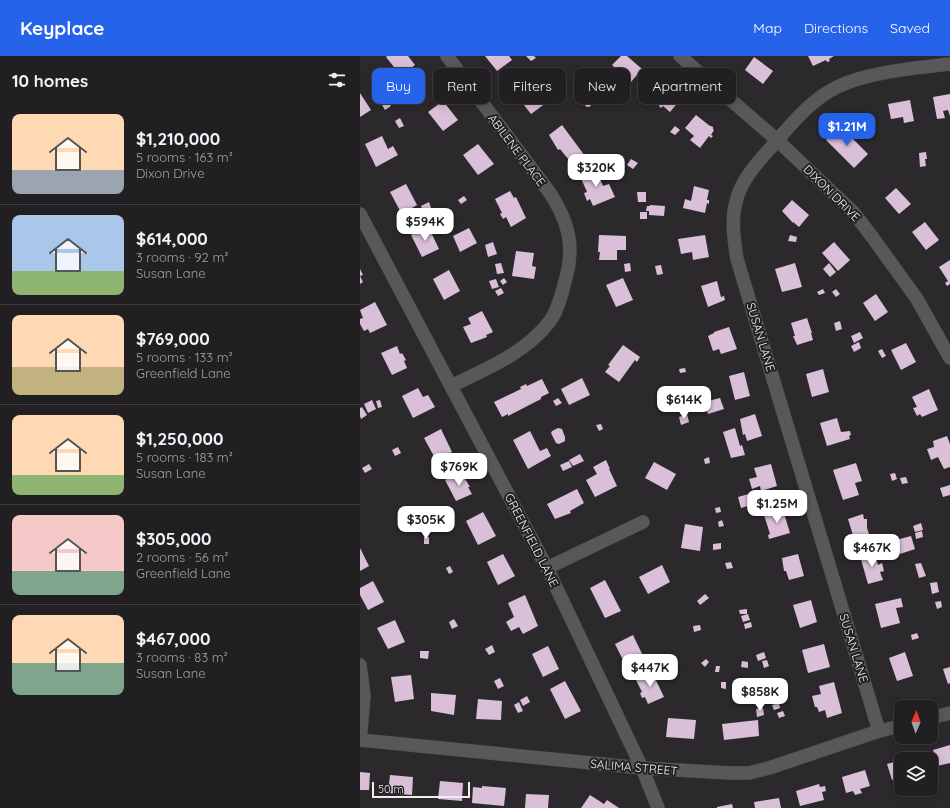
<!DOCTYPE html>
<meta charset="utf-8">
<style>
body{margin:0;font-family:Quicksand,sans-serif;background:#29272a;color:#f1f3f6;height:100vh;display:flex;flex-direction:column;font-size:15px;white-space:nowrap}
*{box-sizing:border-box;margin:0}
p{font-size:13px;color:#a2a2a5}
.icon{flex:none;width:22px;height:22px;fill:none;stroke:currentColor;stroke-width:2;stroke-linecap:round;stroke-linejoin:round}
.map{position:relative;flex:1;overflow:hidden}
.sheet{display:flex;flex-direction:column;background:#211f21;width:360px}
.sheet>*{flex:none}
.top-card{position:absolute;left:12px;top:12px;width:380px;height:36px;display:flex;gap:8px}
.needle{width:26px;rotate:2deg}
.controls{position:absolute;left:534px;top:644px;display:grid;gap:8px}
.controls a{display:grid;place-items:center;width:44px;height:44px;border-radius:8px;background:#211f21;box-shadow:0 2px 10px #0003,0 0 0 1px #3e3d3f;font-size:20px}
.scale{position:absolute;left:12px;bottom:10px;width:98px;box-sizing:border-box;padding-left:4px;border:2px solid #efedef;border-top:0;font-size:11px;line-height:14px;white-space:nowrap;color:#efedef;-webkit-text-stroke:3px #222022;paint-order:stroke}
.price{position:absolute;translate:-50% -34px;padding:0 9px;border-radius:8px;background:#fff;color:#222;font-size:13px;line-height:26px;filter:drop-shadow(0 1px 2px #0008)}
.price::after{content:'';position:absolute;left:50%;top:24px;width:12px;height:9px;margin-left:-6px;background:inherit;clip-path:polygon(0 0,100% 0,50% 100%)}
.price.current{background:#2563eb;color:#fff}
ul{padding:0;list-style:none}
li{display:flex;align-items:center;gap:12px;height:100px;padding:0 12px}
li+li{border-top:1px solid #3e3d3f}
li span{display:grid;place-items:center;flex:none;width:112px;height:80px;border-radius:8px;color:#555}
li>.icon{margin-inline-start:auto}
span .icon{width:48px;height:48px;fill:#fffc;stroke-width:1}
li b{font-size:17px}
h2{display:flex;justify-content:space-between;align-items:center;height:48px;padding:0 12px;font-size:17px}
.pill{padding:0 14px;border-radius:8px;background:#211f21;box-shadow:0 2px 10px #0003,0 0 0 1px #3e3d3f;font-size:14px;line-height:36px}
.pill.current{background:#2563eb;color:#fff}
header{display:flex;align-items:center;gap:24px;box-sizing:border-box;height:56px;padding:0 20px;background:#2563eb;color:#fff}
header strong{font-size:19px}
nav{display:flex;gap:22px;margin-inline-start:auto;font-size:14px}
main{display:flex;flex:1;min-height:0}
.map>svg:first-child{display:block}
</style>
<header>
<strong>Keyplace</strong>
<nav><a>Map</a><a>Directions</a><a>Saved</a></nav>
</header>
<main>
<section class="sheet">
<h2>10 homes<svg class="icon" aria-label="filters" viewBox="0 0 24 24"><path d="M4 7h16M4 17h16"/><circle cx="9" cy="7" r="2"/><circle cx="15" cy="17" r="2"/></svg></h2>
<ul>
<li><span style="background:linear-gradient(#ffd9b3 70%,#9aa5b1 0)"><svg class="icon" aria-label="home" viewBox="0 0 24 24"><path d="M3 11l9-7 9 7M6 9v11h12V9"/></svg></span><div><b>$1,210,000</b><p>5 rooms · 163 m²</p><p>Dixon Drive</p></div></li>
<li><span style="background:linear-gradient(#a9c7e8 70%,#8fb573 0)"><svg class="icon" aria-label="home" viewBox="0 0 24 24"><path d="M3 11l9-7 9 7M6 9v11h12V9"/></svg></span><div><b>$614,000</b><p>3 rooms · 92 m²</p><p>Susan Lane</p></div></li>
<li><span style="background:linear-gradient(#ffd9b3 65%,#c2b280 0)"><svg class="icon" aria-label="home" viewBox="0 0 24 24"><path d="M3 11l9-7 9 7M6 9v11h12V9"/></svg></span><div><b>$769,000</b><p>5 rooms · 133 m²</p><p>Greenfield Lane</p></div></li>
<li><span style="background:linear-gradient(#ffd9b3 75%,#8fb573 0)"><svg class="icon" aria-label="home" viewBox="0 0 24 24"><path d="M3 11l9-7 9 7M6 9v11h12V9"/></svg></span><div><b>$1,250,000</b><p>5 rooms · 183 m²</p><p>Susan Lane</p></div></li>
<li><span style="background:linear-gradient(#f6c9c9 70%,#7fa58c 0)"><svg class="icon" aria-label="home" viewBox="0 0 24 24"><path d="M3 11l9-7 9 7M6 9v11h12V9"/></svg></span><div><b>$305,000</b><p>2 rooms · 56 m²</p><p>Greenfield Lane</p></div></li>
<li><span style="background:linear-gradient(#ffd9b3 60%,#7fa58c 0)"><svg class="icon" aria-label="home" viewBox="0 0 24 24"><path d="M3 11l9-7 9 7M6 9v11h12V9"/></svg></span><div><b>$467,000</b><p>3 rooms · 83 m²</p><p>Susan Lane</p></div></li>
</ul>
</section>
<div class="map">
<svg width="590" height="752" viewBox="0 0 590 752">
<rect width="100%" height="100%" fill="#2c292c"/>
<g fill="#dabfd8">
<polygon points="27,0 48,0 55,9 41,20 26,1"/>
<polygon points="125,0 149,0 152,4 137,15"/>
<polygon points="166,0 174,0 176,2 171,5"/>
<polygon points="261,0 267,0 282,13 271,26 252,9"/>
<polygon points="448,0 474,0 469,3 470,5 467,6 466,4 453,10"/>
<polygon points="394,1 413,15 403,28 385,14"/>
<polygon points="171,28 186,47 171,58 157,40"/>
<polygon points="303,30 320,44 310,56 303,50 301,52 299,50 300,48 293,42"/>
<polygon points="0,37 11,54 0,61"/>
<polygon points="590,38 590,60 588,54 583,55 585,62 577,63 573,41"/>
<polygon points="550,44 554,65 544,67 543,61 531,63 528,48"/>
<circle cx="228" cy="48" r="3"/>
<polygon points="28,45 31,50 25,54 22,49"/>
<polygon points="83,45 98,64 83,75 68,56"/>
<polygon points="336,59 350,70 351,70 353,71 353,73 354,74 351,79 353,80 351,82 349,80 340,92 330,84 334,80 325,72"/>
<polygon points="40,62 44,70 39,72 35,65"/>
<polygon points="202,69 225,100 213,109 200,93 198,94 189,79"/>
<polygon points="315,70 320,74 315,79 310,76"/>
<polygon points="480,70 508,98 494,112 466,84"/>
<polygon points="22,80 28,93 33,90 38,99 16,111 5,88"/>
<polygon points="118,88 134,108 118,119 103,99"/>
<polygon points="566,96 567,103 565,103 566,110 560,111 559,97"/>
<polygon points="271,103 278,107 273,113 267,109"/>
<polygon points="236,113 243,130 249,128 255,141 233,150 230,143 227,145 224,137 227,136 220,120"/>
<polygon points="46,128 57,149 52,152 55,159 45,164 30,136"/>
<polygon points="334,130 349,134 347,144 349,144 349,148 347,147 345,157 323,152 325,143 331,145"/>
<polygon points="536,132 551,148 539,158 525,142"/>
<polygon points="150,135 154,142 156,141 166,162 151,171 146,161 143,163 140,158 142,157 135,143"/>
<polygon points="277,136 286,136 286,146 278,146"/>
<polygon points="104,140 107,144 101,148 98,144"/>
<polygon points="432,144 449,159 439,171 433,166 433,167 422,155"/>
<polygon points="69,146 71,152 63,156 61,150"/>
<polygon points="290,149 305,150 304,160 289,159 289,155 286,155 287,150 290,150"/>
<rect x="280" y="156" width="7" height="7"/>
<polygon points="565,166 579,184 566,194 552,176"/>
<polygon points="68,170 79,193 62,201 51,179"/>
<polygon points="109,172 117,187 100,196 93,180"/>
<polygon points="239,179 266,180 266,194 257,194 257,204 239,204 240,196 238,196"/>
<polygon points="345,179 349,201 333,204 332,196 321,198 318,183"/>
<polygon points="430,179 437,181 436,186 428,185"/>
<polygon points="133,186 137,198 128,201 125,189"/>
<polygon points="474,186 490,204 478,215 462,197"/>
<polygon points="156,195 174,197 172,210 176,211 174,223 152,220"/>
<polygon points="590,204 590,228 587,230 585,227 588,225 579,211"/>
<polygon points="141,207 144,217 137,218 135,208"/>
<polygon points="270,207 271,215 265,216 264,208"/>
<polygon points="435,207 442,231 422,236 415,213"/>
<polygon points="469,207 476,216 470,221 463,213"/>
<polygon points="301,209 303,218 297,219 295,210"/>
<polygon points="0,213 3,219 0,220 3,226 0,228"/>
<polygon points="89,214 100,235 84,244 73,223"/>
<polygon points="144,222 147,226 143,229 140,225"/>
<polygon points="263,222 273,244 256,251 246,229"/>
<polygon points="136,223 139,231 132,233 129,225"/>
<polygon points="357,225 361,241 364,240 365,244 348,251 341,230"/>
<polygon points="141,232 144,237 138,240 135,235"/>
<polygon points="463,233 465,237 459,239 457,236"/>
<polygon points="476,233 480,238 476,241 472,236"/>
<polygon points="516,238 528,256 515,265 503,247"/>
<polygon points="15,246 27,269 10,277 8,273 4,275 0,268 0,263 3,262 0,254"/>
<polygon points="122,255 133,276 126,279 127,281 111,287 103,271 111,268 108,262"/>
<polygon points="447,262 452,277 451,277 453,284 437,289 433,280 435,280 431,267"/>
<polygon points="480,265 482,273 476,275 474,267"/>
<polygon points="369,271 377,293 361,298 359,293 353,295 348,280 354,277 354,276"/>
<polygon points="500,276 503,282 494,287 491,280"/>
<polygon points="499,286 501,292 494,296 491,290"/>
<polygon points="546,287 556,306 541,314 531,294"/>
<polygon points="263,289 280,301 277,306 275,304 259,326 245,316 250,310 248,309"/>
<polygon points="37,290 40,298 42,297 46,304 44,305 47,312 32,319 21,297"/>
<polygon points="522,293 526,300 522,302 518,295"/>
<polygon points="325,312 326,316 320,317 319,313"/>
<polygon points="463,313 469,336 452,341 446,318"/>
<polygon points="384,316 390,340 375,344 369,320"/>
<polygon points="222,322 230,339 209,349 201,333"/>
<polygon points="182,323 189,337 181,341 181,343 148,360 148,358 142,361 134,346 161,333 160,331 166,328 167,330"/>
<polygon points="58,332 63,341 68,339 75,351 53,362 42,340"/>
<polygon points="569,333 578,354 562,361 560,358 557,360 553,352 557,351 552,341"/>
<polygon points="198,342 202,347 196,350 193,345"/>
<polygon points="360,342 364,353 348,358 344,346"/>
<polygon points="12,344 16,353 8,357 4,348"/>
<polygon points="20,344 22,351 18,352 16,345"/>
<polygon points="2,351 7,359 1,363 0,360 0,352"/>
<polygon points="327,358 329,366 321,369 319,361"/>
<polygon points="395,358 402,380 387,385 385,378 383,379 380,363"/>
<polygon points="477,362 481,376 490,375 491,379 489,380 490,383 467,390 460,367"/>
<polygon points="241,368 243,373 239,375 236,369"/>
<polygon points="198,372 202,373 205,381 205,385 199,388 196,387 191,377 192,375"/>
<polygon points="375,372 380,390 382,389 385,399 371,402 363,376"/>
<polygon points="81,373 92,396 76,404 64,382"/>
<polygon points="170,375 180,395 187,392 191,400 168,413 153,384"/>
<polygon points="587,380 590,388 590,411 584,413 578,401 571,404 567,393 574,391 573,385"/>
<polygon points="38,391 41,397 35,400 32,394"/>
<polygon points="220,398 224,405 213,410 209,404"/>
<polygon points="349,401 350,407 345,408 344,403"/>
<polygon points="246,404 250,413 249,413 257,430 235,441 226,424 237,418 233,411"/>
<polygon points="209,405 212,411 203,415 200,409"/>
<polygon points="294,406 316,418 307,434 285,422"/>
<polygon points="496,407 502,425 495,427 499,439 483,444 473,414"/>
<polygon points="9,408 12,413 5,417 2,412"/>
<polygon points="411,408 417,430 401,435 400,430 392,433 389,423 397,421 394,412"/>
<polygon points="101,416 110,431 108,431 112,438 96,445 85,424"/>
<polygon points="535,417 537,423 532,425 530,418"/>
<polygon points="546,421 548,427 542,428 540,422"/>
<polygon points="590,429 590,439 583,441 580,432"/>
<polygon points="217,433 224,447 210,455 211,457 195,463 187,448"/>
<polygon points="392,437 395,448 381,452 378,441"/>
<polygon points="360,451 361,456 356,457 355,452"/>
<polygon points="423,454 430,477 409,483 408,479 410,478 404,459"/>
<polygon points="123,456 136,480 118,489 106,465"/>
<polygon points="503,458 504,463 507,463 507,472 510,481 495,486 488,463"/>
<polygon points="362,464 364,470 359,471 358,466"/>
<polygon points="561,467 563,474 555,476 553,470"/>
<polygon points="325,468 343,471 340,495 321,492"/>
<polygon points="562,475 563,481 556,483 555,477"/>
<polygon points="551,480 555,493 540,498 536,484"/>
<rect x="64" y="481" width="5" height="7"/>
<polygon points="361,487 361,493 353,494 353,488"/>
<polygon points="0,492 9,510 0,515"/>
<polygon points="514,496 518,509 522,507 524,515 520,516 523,524 508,528 500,500"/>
<polygon points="143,498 155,520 138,529 127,506"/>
<polygon points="438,498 444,520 429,524 426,515 424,515 422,502"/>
<polygon points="371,506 373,512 367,513 365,507"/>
<polygon points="561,507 566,520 559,522 555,508"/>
<polygon points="302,509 310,526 288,538 279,521"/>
<polygon points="90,510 93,516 89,518 86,512"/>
<polygon points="245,524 261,555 245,562 230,532"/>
<polygon points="13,525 24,546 8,554 0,539 0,532"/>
<polygon points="577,526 579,536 572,538 570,527"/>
<polygon points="345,538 349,542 340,549 337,545"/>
<polygon points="165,539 178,570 163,578 159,571 151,575 146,566 154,561 148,547"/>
<polygon points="541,542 543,551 536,552 540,567 521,572 515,548"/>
<polygon points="451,544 457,566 440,572 433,549"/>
<polygon points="581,545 582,551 577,553 575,546"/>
<polygon points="387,553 387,558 380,558 379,554"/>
<polygon points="388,558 390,564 383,566 381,560"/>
<polygon points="94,563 98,570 92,573 89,566"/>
<polygon points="35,564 45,586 28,593 17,572"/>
<polygon points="391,566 392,571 385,573 384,568"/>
<polygon points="340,569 341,574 334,576 333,570"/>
<polygon points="557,577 559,582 552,584 551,579"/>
<polygon points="273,579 285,604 267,612 255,588"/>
<polygon points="464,588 470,611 448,617 442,594"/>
<polygon points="132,589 135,596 129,599 125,593"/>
<polygon points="188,590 199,613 183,621 172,598"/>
<polygon points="60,595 69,595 68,603 60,602"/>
<polygon points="404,596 406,602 398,605 396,599"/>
<polygon points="545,596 553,620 537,625 529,602"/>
<polygon points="346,603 349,606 345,611 341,607"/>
<polygon points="407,604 409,610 404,612 402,605"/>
<polygon points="382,605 388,606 388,612 381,611"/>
<polygon points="356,610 360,610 359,616 355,616"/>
<polygon points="590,611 590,627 588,628 583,613"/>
<polygon points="292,616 304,641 288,648 285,641 282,642 280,637 282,636 276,624"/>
<polygon points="51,619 54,643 35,646 31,621"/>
<polygon points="140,622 144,630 138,633 134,625"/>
<polygon points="205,625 221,655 205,663 190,633"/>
<polygon points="361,626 366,626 366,633 361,632"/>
<polygon points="418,626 419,632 414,633 412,627"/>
<polygon points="474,626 482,657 467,662 465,654 459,656 457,651 455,651 452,640 461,638 459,630"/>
<polygon points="419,633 420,637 413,639 412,634"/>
<polygon points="71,637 96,639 94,659 71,655"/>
<polygon points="167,640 170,646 163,650 160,644"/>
<polygon points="118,643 142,645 141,664 116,663"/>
<polygon points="159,646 163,655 158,657 154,649"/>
<polygon points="419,647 420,652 414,654 412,649"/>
<polygon points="403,652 404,659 397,661 396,653"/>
<polygon points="423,655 425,660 419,662 417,657"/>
<polygon points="308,662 336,664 334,683 306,681"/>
<polygon points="398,664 399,680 364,684 362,668"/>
<polygon points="590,689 590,707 577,710 573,694"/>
<polygon points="541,704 541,721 532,724 527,708"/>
<polygon points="505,714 510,730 500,733 502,737 495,739 493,735 486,737 482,721"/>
<polygon points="0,716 10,717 9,734 0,734"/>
<polygon points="30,719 53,721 52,739 28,737"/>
<polygon points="80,725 103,727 102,745 78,743"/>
<polygon points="459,728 460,731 465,730 466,735 462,736 464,744 440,750 436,735"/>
<polygon points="122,730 146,732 144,750 112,747 113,731 122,732"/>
<polygon points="166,738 189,739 188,752 165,752"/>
<polygon points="230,739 244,748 247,744 259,752 221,752"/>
<polygon points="419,742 421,752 395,752 394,746"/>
<polygon points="372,748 373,752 357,752 357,751"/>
</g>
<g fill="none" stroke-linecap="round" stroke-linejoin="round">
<g stroke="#494749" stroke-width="14">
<g id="minor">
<path d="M 87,0 L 190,137 C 208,165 215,189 206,222 C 202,235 199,253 190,265 C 166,297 126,313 91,330"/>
<polyline points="320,0 417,84 494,157 513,182 557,243 590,302"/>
<polyline points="0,158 187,512 282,712 298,752"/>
<polyline points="187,512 283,466"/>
<polyline points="0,609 4,640 0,684"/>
<polyline points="571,662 590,657"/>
<path d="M 519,675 L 377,203 C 374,184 371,164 376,146 C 381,123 399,105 414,88 C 433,66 451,44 477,31 C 507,16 556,12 590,8"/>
<polyline points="0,684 282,712 370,717 389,717 409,712 519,675 541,670"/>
</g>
</g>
<use href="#minor" stroke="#5a575a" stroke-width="13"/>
</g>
<g text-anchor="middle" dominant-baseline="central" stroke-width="4" stroke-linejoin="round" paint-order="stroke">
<g font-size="12" fill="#efedef" stroke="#222022">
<text transform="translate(157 94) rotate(53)">ABILENE PLACE</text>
<text transform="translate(472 137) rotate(45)">DIXON DRIVE</text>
<text transform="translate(401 281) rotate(73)">SUSAN LANE</text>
<text transform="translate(172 484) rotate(63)">GREENFIELD LANE</text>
<text transform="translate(494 592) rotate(73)">SUSAN LANE</text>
<text transform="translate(274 711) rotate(5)">SALIMA STREET</text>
</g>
</g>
</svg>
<div class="controls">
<a><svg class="needle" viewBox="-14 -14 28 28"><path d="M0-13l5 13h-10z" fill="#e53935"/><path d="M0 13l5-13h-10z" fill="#a2a2a5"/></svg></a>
<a><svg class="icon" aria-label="layers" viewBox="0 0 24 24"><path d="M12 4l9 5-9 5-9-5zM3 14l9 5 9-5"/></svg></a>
</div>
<div class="scale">50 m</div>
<b class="price current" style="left:487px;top:91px">$1.21M</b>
<b class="price" style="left:236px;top:132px">$320K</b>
<b class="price" style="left:65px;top:186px">$594K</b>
<b class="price" style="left:324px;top:364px">$614K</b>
<b class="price" style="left:99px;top:431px">$769K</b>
<b class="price" style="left:417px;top:468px">$1.25M</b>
<b class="price" style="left:66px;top:484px">$305K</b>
<b class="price" style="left:512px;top:512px">$467K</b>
<b class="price" style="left:290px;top:632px">$447K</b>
<b class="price" style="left:400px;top:656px">$858K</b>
<div class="top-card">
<a class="pill current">Buy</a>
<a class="pill">Rent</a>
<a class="pill">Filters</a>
<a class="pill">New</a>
<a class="pill">Apartment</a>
</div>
</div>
</main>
